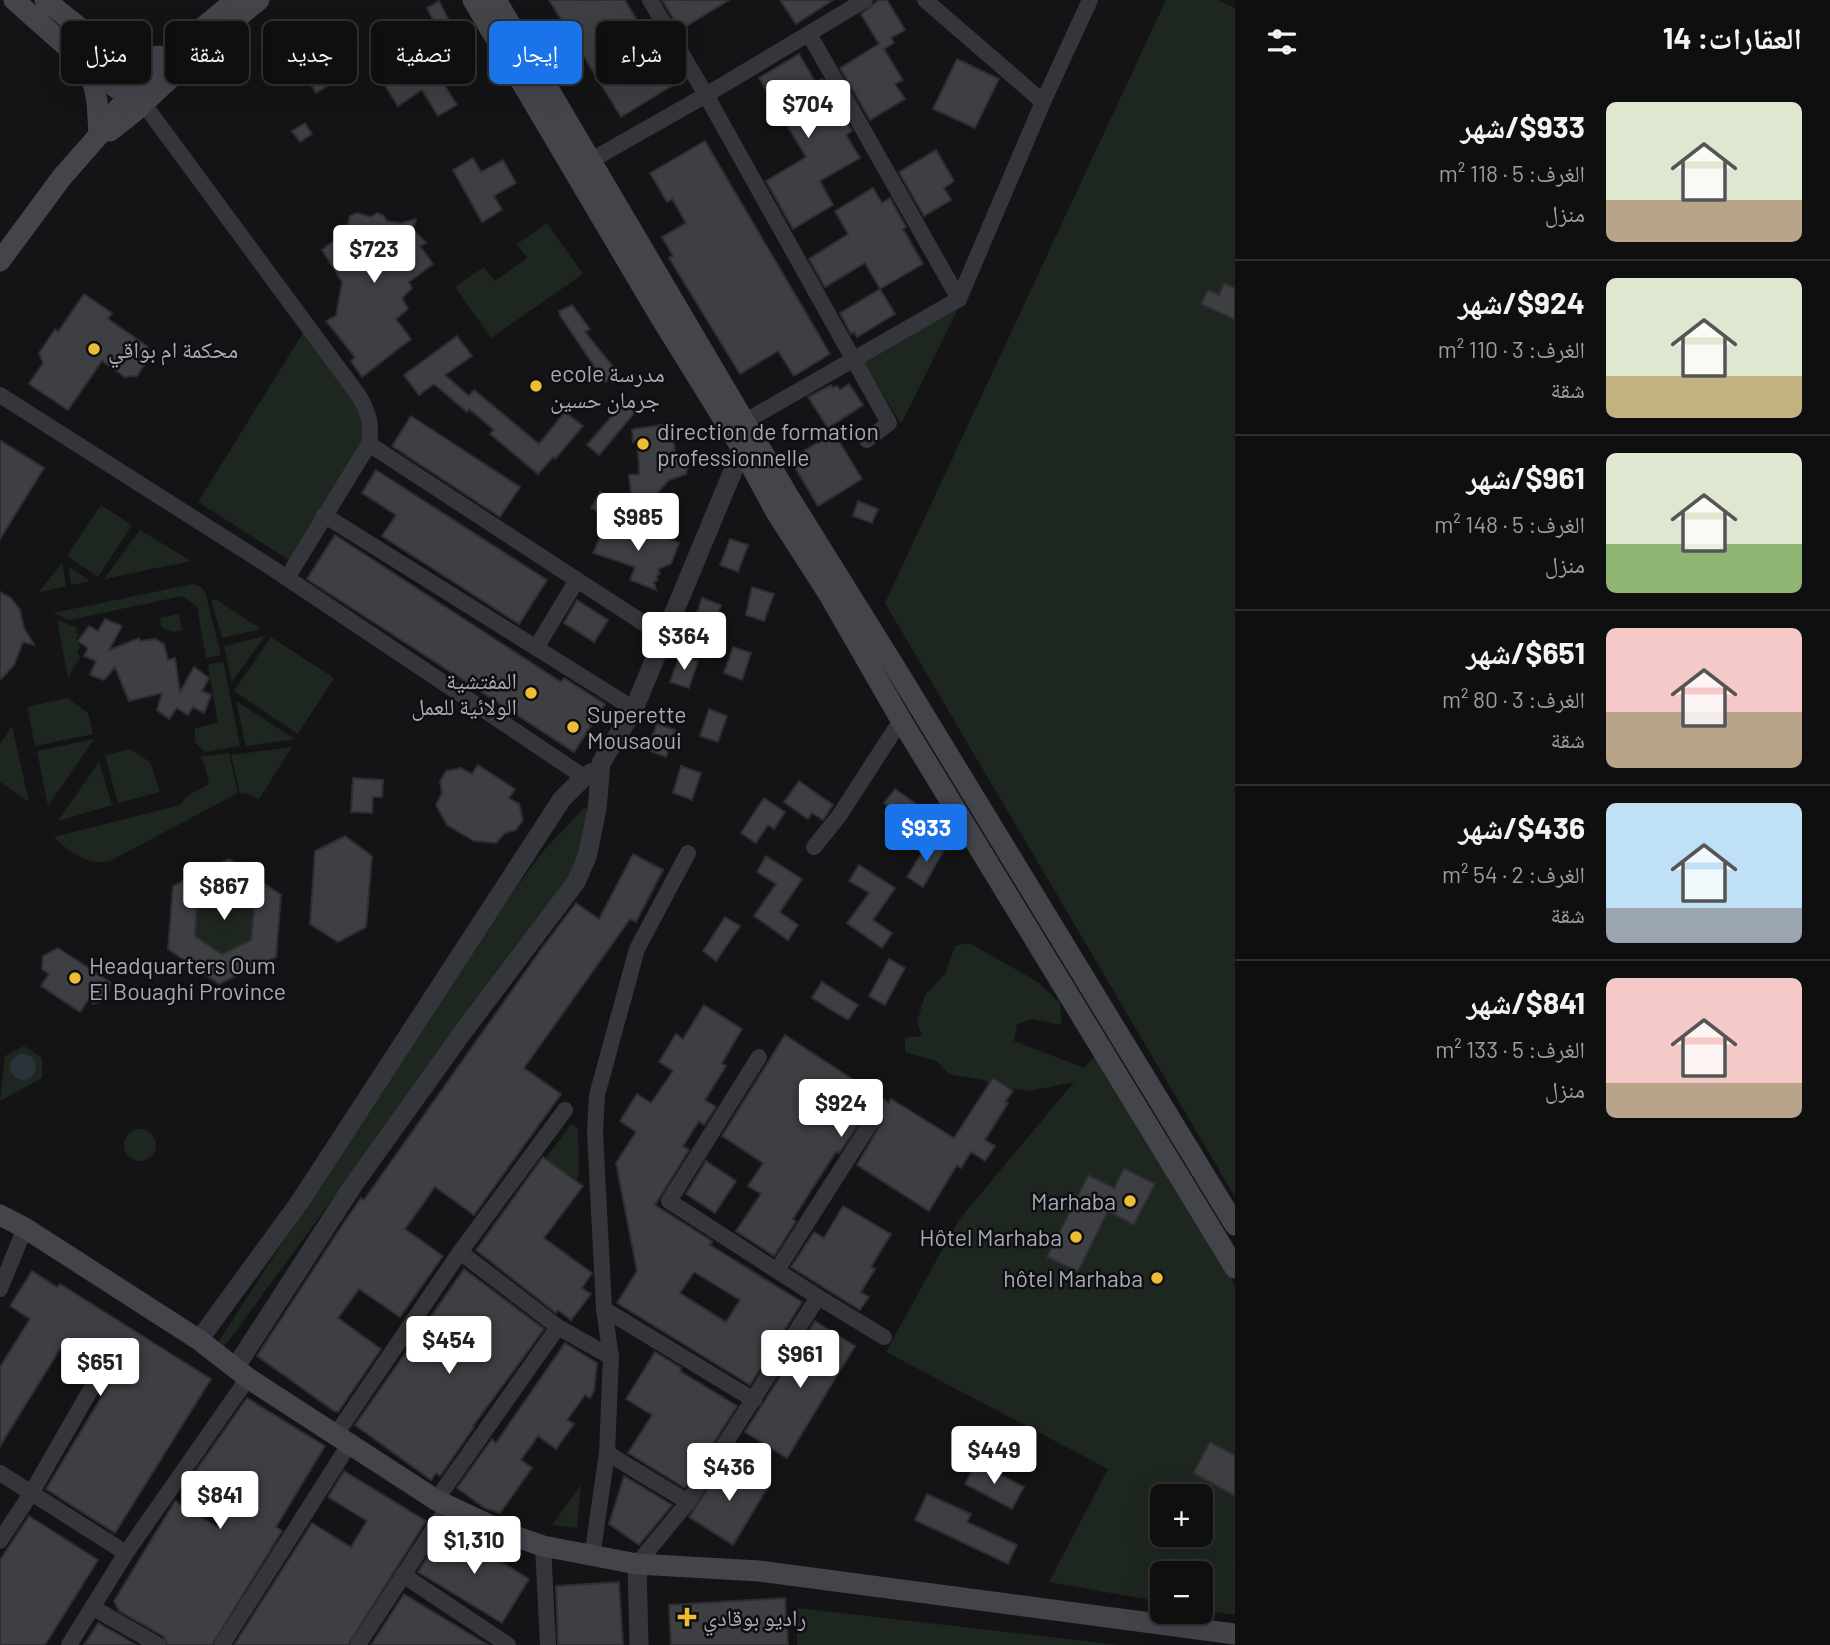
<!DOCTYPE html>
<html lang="ar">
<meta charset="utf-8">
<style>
body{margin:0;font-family:Barlow,"Noto Naskh Arabic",sans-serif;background:#181819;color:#f1f3f6;direction:rtl;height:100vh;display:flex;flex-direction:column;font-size:26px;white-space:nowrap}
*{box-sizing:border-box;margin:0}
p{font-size:23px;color:#9b9c9f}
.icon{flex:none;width:38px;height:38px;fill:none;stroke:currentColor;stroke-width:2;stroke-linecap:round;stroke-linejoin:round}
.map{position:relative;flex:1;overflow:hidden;direction:ltr}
.sheet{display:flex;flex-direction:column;background:#0f0f10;width:595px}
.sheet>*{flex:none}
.banner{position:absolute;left:21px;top:21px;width:665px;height:63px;direction:rtl;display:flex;gap:14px}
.controls{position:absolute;left:1150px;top:1484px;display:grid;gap:14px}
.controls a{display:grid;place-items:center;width:63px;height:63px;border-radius:10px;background:#0f0f10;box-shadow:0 7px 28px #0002,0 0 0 2px #2f2f30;font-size:35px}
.price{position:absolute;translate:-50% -60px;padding:0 16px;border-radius:7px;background:#fff;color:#222;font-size:23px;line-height:46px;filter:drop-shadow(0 2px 4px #0008)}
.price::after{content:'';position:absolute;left:50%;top:42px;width:21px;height:16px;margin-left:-10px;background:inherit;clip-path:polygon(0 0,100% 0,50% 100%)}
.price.on{background:#1a73e8;color:#fff}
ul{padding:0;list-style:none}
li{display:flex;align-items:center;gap:21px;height:175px;padding:0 28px}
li+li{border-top:2px solid #2f2f30}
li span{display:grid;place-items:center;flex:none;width:196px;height:140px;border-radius:10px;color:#555}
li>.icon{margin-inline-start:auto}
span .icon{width:84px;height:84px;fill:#fffc;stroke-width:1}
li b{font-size:30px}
h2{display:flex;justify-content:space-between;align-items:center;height:84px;padding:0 28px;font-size:30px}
.tag{padding:0 24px;border-radius:10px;background:#0f0f10;box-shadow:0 7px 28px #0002,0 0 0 2px #2f2f30;font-size:24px;line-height:63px}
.tag.on{background:#1a73e8;color:#fff}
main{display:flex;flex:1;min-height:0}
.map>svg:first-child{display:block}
</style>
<main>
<section class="sheet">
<h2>العقارات: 14<svg class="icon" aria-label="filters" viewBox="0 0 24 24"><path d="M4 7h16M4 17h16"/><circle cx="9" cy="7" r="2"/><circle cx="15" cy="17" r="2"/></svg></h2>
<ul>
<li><span style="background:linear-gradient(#dfe7d0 70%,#b9a48a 0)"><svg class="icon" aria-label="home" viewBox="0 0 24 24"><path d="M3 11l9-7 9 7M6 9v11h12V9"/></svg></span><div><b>$933/شهر</b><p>الغرف: 5 · 118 m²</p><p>منزل</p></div></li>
<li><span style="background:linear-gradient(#dfe7d0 70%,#c2b280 0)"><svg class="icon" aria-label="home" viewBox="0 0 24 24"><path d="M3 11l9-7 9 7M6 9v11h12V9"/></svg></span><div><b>$924/شهر</b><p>الغرف: 3 · 110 m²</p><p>شقة</p></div></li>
<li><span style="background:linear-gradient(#dfe7d0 65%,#8fb573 0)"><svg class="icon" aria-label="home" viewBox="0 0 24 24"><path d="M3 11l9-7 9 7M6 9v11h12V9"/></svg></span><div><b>$961/شهر</b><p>الغرف: 5 · 148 m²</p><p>منزل</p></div></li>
<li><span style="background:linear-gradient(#f6c9c9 60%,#b9a48a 0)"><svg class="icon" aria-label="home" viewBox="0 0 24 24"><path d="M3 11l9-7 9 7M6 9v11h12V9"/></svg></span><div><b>$651/شهر</b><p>الغرف: 3 · 80 m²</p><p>شقة</p></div></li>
<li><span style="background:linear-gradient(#bfe0f5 75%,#9aa5b1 0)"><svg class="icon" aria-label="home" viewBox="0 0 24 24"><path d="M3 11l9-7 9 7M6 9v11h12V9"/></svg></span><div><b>$436/شهر</b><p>الغرف: 2 · 54 m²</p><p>شقة</p></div></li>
<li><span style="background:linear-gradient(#f6c9c9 75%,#b9a48a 0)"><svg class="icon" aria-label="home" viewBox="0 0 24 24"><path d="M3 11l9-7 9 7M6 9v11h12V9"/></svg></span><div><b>$841/شهر</b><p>الغرف: 5 · 133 m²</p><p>منزل</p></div></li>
</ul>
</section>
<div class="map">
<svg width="1235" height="1645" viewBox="0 0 1235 1645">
<rect width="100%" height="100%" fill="#141416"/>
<g fill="#1e2620" fill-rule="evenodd">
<polygon points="1166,0 1218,0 1235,8 1235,1197 885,603"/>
<polygon points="547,223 583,274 491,338 455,287 484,267 495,281 527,258 517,244"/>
<polygon points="958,309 901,424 863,362"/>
<polygon points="303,333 357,405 369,444 295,564 198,502"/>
<polygon points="101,505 132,525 98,577 67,556"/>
<polygon points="140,530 191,561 104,579"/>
<polygon points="62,563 66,586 38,593"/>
<polygon points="68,566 90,581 71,585"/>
<polygon points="193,584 201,587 205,592 221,655 206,658 197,606 182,596 69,620 53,613"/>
<polygon points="211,599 217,600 261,629 222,638"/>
<polygon points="179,614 182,630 173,632 161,627 160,618"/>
<polygon points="57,620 78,628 75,633 79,635 76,638 80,647 77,653 80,658 68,677"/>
<polygon points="265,636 232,682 224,646"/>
<polygon points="271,637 334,678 298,734 234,691"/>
<polygon points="223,661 240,746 205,752 195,742 195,728 218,723 208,665"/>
<polygon points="67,698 88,713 93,734 35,746 27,707"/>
<polygon points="236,701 295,739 246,746"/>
<polygon points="12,726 29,802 0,782 0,744"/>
<polygon points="94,739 48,806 37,751"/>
<polygon points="292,747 259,799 247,793 240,794 231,755"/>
<polygon points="130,749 150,762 160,792 118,803 105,755"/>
<path d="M 229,753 L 238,793 L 110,861 C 88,866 69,852 54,837 L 180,805 L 187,796 L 209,784 L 205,766 L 200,757 Z"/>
<polygon points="99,762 112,805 58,821"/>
<polygon points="584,808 588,810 578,860 572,872 228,1342 222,1347 219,1345 219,1341 286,1237 292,1225 484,931 545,849"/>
<polygon points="227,889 254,907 251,940 222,954 195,936 197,903"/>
<path d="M 969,943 L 1038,982 L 1060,1003 L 1062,1025 L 1032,1019 L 1017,1024 L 1014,1041 L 1084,1068 L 1097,1054 L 1235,1285 L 1235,1615 L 1201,1610 L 1200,1573 L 1162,1573 L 1162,1602 L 1049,1582 L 1108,1469 L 886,1352 L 958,1221 L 1074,1082 L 1030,1091 L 996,1086 L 982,1080 L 949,1074 L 937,1061 L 905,1052 L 905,1038 L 922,1036 L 917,1022 L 925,995 L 945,974 L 955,946 ZM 1162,1496 L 1200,1496 L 1200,1535 L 1162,1535 Z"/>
<polygon points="24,1046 42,1058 42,1078 0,1101 5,1056"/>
<polygon points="571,1124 578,1129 579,1175 576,1180 546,1158"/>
<circle cx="140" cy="1145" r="16"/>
<polygon points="581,1485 577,1528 552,1525"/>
<polygon points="797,1608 1120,1645 797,1645"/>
</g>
<circle fill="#2b3239" cx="23" cy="1067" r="13"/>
<g fill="#3e3f43" stroke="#2e2e32" stroke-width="2" fill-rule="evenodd">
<polygon points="549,0 625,0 675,84 621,117"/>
<polygon points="662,0 729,0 680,30"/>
<polygon points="780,0 833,0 796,24"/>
<polygon points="879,0 887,0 905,30 891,38 894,43 884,49 903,80 895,84 905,99 870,120 840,68 879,44 861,14"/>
<polygon points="439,1 455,32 443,39 465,73 445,86 457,105 438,116 422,90 398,106 381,79 391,73 372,42 387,32 402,55 438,31 441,36 427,8"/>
<polygon points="303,46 327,86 316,93 292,53"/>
<polygon points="799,54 816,83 822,79 852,131 846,135 860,158 820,181 833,205 793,229 766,181 806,157 759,78"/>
<polygon points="957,59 999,79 975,128 933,109"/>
<polygon points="305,123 312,134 300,142 292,131"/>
<polygon points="705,141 830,354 794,376 778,351 740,374 669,258 673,256 662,237 686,223 672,199 667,202 650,173"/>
<polygon points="936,150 954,181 944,188 951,200 924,216 899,172"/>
<polygon points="473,158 481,172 503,160 516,183 494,196 502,210 482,222 453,170"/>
<polygon points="873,188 882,203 890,198 906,227 903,229 923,264 880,289 865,263 825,287 809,259 848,234 835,211"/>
<polygon points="357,213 371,217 377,213 384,216 387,221 401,223 416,219 413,229 426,243 420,246 433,264 409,282 412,288 402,298 408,309 396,319 411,339 362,377 351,361 355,357 326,321 336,316 342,282 322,250 336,239 334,233 348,224 350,216"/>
<polygon points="1224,283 1235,288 1235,320 1201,304 1208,290 1219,295"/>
<polygon points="880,289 895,314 857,337 854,332 851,334 840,313"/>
<polygon points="84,294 112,313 108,319 147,346 149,357 137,376 125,377 102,361 68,410 29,384 43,363 39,353 55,329 58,332"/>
<polygon points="572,305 590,329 585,332 618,373 605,382 561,317 559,311"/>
<polygon points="457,336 472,356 445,375 469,396 474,390 539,444 565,412 583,426 555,459 553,457 538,474 490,434 494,430 469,409 467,412 434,384 419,395 404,375"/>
<polygon points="849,384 863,405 828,428 808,397 831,385 833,388 837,386 840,390"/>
<polygon points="625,401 636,411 599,455 587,445"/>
<polygon points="411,416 520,487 500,517 392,446"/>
<polygon points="662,425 672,425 675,454 684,456 689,463 686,474 669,480 644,508 632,498 619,522 591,508 600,492 613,501 631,495 629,475 639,474 639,466 637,441 633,442 632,429"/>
<polygon points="834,433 862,479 818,506 790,459"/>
<polygon points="0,440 44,468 0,539"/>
<polygon points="376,470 547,580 519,624 382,536 396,515 362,493"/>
<polygon points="858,501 878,509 872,523 853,516"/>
<polygon points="606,524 645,541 648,532 679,543 671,564 658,569 660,574 656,576 658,580 654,582 656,590 630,580 635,567 593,553"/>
<polygon points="335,535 561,682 564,678 605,704 574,752 307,579"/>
<polygon points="730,539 748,545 738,572 720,565"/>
<polygon points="752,587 774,594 764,621 746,615"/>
<polygon points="0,592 11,598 20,610 24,628 34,645 23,642 14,665 0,680"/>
<polygon points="702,598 721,605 711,632 693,625"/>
<polygon points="577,600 608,620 594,642 564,623"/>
<polygon points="105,619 122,626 109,650 139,638 140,641 155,639 164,644 168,660 175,658 180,692 194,667 209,678 202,691 211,695 204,713 193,707 188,715 177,708 169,719 157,710 162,693 129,701 115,667 104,680 90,675 96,661 84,656 88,648 78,641 89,626 98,631"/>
<polygon points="733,647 751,653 742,680 724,673"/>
<polygon points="680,655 698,661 689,688 670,682"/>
<polygon points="709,709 727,716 718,742 700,736"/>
<polygon points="657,724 675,730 666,757 647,750"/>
<polygon points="478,765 515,789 509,798 519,804 523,820 516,830 505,833 496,843 474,841 447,825 436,805 442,793 440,781 446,771 461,768 472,774"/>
<polygon points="681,766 701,773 692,800 673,793"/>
<polygon points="353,778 383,780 382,797 373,797 372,813 351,812"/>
<polygon points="799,781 833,805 823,820 812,813 808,819 784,802"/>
<polygon points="895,789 929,813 919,828 884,803"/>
<polygon points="764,798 785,812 774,829 768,825 756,843 741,833"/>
<polygon points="345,836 372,856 366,927 338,942 310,924 315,851"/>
<polygon points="929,841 944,850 923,887 907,877"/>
<polygon points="633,854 663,870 636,922 630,919 524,1068 561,1094 474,1215 435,1187 405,1229 443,1256 400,1317 359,1289 338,1318 381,1349 338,1412 334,1411 257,1356 343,1224 361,1198 364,1200 542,948 576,903 599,919"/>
<polygon points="766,856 802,879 780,912 798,925 788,940 754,916 776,884 757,872"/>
<path d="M 229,859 L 281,895 L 276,957 L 219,984 L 168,949 L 173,886 ZM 227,889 L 254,907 L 251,940 L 222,954 L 195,936 L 197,903 Z"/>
<polygon points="859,865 895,888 873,920 892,933 882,948 847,923 869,893 849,881"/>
<polygon points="725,917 740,926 716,961 703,951"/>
<polygon points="58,948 110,982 108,998 94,1004 88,1000 80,1012 41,986 49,974 42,969 43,956"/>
<polygon points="889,959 905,968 885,1005 869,996"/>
<polygon points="822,982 858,1005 848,1020 812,998"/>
<path d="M 704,1005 L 742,1029 L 722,1063 L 726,1066 L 705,1100 L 716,1107 L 704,1125 L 699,1121 L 683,1146 L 689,1150 L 655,1205 L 712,1241 L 710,1245 L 802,1302 L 750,1385 L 617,1303 L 637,1271 L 616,1163 L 636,1132 L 620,1121 L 637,1094 L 651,1103 L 673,1071 L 659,1062 L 676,1034 L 683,1039 ZM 694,1272 L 740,1300 L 726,1322 L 680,1293 Z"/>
<polygon points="785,1035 889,1103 891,1099 954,1138 993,1078 1013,1091 1005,1102 1008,1103 985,1140 995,1146 985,1161 971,1152 961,1168 957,1165 929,1211 857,1165 883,1120 879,1111 869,1109 839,1153 836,1152 810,1192 793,1219 796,1221 774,1256 736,1231 761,1194 748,1186 763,1163 722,1136"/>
<polygon points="543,1157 583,1186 544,1238 592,1273 582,1288 591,1294 571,1320 558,1310 556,1313 476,1250"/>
<polygon points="706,1161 736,1181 715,1213 686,1194"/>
<polygon points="1124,1168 1155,1184 1134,1225 1108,1211 1078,1272 1047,1257 1088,1175 1114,1188"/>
<polygon points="843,1206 891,1234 871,1267 875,1269 861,1292 869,1297 860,1310 791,1267 814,1232 824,1238"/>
<polygon points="464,1269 544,1329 473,1426 474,1427 440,1476 436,1473 431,1480 355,1425"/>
<polygon points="32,1271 57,1287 60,1284 211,1379 115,1533 46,1489 116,1373 65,1341 0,1446 0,1367 30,1319 10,1306"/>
<polygon points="815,1321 855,1346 787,1458 745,1432"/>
<polygon points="565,1343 597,1363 594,1391 590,1398 585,1395 567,1420 574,1424 556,1449 538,1436 521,1460 532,1468 500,1513 485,1508 457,1488 492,1439 496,1443"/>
<polygon points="655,1352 681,1368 680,1371 737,1406 685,1488 628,1453 652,1415 626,1399"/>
<polygon points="247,1398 325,1446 276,1527 282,1531 212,1645 168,1645 163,1636 119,1611 114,1601 175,1501 217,1527 233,1501 192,1476"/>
<polygon points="1210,1442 1235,1455 1235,1496 1193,1473"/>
<polygon points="726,1461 768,1487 733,1545 689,1517"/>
<polygon points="976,1462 1024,1487 1012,1509 965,1484"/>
<polygon points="344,1471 426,1521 348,1645 234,1645 312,1523 351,1547 367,1521 328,1497"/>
<polygon points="624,1476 672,1505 639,1545 609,1524"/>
<polygon points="927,1494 971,1514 967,1522 1017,1545 1008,1564 915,1520"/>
<polygon points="29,1516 98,1560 45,1645 0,1645 0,1560"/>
<polygon points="448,1529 529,1579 502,1623 418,1572 444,1532 446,1534"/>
<polygon points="619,1582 623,1645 558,1645 556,1586"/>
<polygon points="404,1594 445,1619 488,1645 371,1645"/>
<polygon points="785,1598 788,1645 671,1645 669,1605"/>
<polygon points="98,1623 123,1637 136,1645 84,1645"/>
</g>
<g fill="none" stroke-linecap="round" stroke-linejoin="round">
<g stroke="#35363b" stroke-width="16">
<polyline points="650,0 706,95 889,423 867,440"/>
<polyline points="925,0 1043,102"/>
<polyline points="809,34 959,299"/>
<path d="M 138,96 L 359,396 C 369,413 372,425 369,444 L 287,578"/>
<polyline points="581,166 706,95 865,0"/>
<polyline points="0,395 272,568 584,777 591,771"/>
<polyline points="743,430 744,422 959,299 1043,102 1090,0"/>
<polyline points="369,444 577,580 536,648"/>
<polyline points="324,515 634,709"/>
<polyline points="577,580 665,637"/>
<polyline points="814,847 839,816 901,720"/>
<polyline points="460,1252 558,1327 611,1357"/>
<polyline points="777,1270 873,1119"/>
<polyline points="0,1289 25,1228"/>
<polyline points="818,1297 884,1337"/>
<polyline points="604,1309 754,1400"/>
<polyline points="337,1433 460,1252 565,1110"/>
<polyline points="607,1453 688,1502"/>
<polyline points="0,1473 126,1553"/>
<polyline points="436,1500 558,1327"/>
<polyline points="0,1541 32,1492 91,1389"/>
<polyline points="543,1546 548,1645"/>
<polyline points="592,1557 607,1453 611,1357 604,1309 595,1132 597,1095 637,949 688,853"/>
<polyline points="637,1564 688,1502 818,1297 669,1201 759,1057"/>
<polyline points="403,1575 508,1645"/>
<polyline points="92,1607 158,1645"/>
<polyline points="69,1645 126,1553 248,1378"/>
<polyline points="222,1645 350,1443"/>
<polyline points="358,1645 449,1505"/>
</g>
<g stroke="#35363b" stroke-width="19">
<polyline points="199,1340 299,1203 562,799 584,777"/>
<polyline points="235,1368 354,1184 463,1032 576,882 587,857 597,809 601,763 634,709 742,449"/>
<polyline points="637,1564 639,1645"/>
</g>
<g stroke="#43454b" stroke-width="21">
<polyline points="14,0 102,78 118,89 134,92 133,79 119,59 45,0"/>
<polyline points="473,0 659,315 742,449 776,512 828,593 901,720 1235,1268"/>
<polyline points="496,0 789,497 898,672 1235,1225"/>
<polyline points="108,50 138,57 168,56"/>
<polyline points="90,68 97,101 99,135"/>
<polyline points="110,131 134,112 223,29 259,0"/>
<polyline points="0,261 62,177 99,135 113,114 168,56 236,0"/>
<polyline points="0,1215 25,1228 199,1340 248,1378 436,1500 511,1535 543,1546 637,1564 759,1571 1235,1634"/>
</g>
</g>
<g fill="#eebd34" stroke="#0f0f11" stroke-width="2.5">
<circle cx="94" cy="349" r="7"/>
<circle cx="536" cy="386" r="7"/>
<circle cx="643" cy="444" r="7"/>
<circle cx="531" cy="693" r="7"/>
<circle cx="573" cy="727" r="7"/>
<circle cx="75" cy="978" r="7"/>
<circle cx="1130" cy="1201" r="7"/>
<circle cx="1076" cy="1237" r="7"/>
<circle cx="1157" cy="1278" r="7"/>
<path d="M683.5 1606.5h7v7h7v7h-7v7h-7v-7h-7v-7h7z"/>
</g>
<g text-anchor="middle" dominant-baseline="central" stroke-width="5" stroke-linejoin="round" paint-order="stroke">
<g font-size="23" fill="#a6aab6" stroke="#0f0f11" text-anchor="start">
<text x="108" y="349">محكمة ام بواقي</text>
<text x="550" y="373">ecole مدرسة<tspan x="550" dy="26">جرمان حسين</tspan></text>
<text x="657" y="431">direction de formation<tspan x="657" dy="26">professionnelle</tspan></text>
<text x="517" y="680" text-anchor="end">المفتشية<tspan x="517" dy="26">الولائية للعمل</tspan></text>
<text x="587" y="714">Superette<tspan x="587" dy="26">Mousaoui</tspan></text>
<text x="89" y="965">Headquarters Oum<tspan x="89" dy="26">El Bouaghi Province</tspan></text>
<text x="1116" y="1201" text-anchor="end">Marhaba</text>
<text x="1062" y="1237" text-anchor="end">Hôtel Marhaba</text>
<text x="1143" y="1278" text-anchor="end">hôtel Marhaba</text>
<text x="703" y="1617">راديو بوقادي</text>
</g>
</g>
</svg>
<div class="controls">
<a>+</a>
<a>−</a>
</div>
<b class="price" style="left:808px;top:140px">$704</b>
<b class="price" style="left:374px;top:285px">$723</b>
<b class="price" style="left:638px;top:553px">$985</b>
<b class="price" style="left:684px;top:672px">$364</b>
<b class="price on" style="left:926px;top:864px">$933</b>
<b class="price" style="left:224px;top:922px">$867</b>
<b class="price" style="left:841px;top:1139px">$924</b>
<b class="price" style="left:449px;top:1376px">$454</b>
<b class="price" style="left:800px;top:1390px">$961</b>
<b class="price" style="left:100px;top:1398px">$651</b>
<b class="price" style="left:994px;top:1486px">$449</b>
<b class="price" style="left:729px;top:1503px">$436</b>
<b class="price" style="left:220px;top:1531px">$841</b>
<b class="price" style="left:474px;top:1576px">$1,310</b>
<div class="banner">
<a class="tag">شراء</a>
<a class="tag on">إيجار</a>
<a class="tag">تصفية</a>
<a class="tag">جديد</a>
<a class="tag">شقة</a>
<a class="tag">منزل</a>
</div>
</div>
</main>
